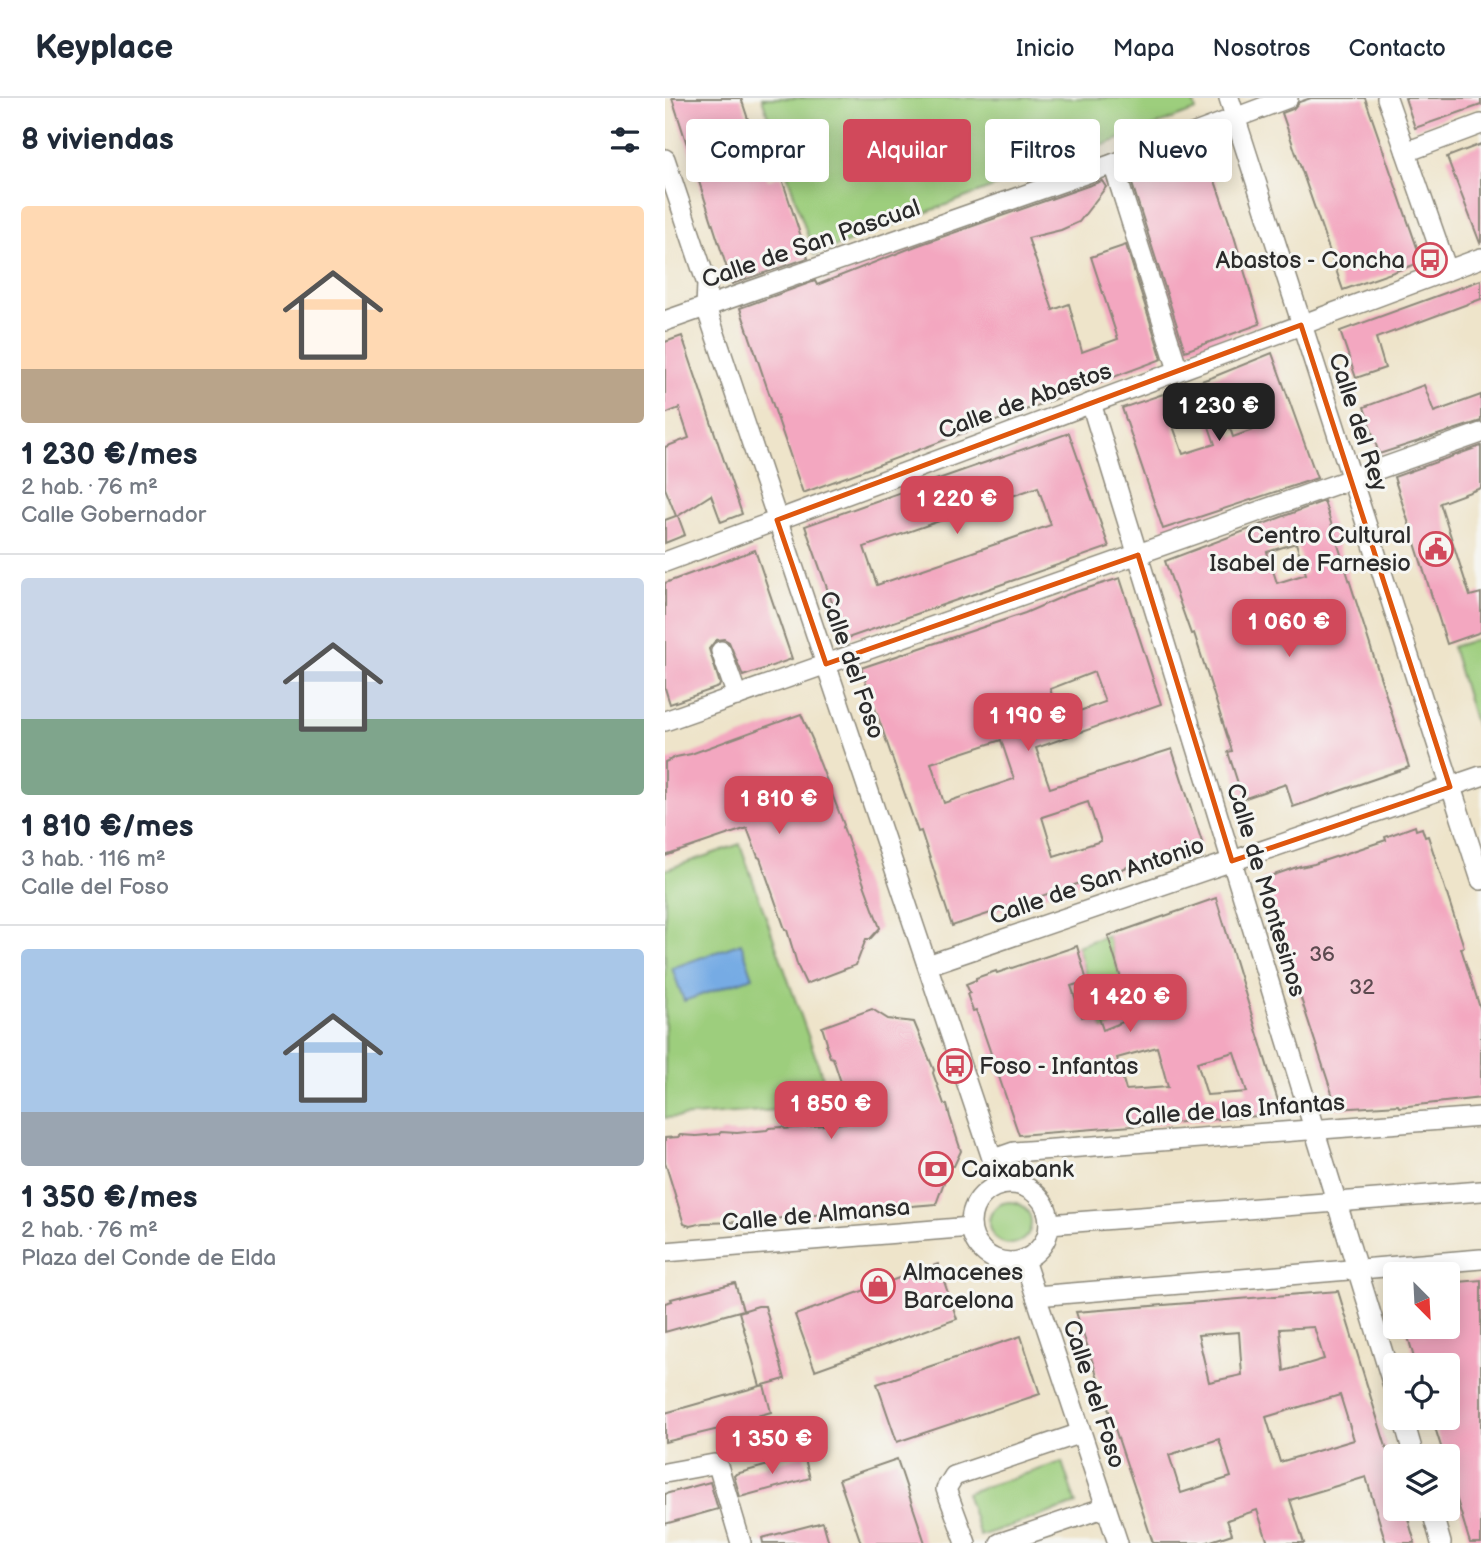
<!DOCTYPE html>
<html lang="es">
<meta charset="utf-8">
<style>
body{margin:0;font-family:"Balsamiq Sans",sans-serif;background:#f6f6f7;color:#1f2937;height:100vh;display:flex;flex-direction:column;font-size:26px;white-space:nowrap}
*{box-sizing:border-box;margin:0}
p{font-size:23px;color:#747a83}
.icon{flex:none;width:38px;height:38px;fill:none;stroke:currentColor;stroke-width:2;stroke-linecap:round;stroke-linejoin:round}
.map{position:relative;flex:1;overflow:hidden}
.sheet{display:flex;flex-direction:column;background:#fff;width:665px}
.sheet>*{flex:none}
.hud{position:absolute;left:21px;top:21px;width:665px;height:63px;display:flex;gap:14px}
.needle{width:46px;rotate:156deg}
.buttons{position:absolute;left:718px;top:1164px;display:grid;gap:14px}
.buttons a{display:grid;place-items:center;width:77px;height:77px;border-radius:7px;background:#fff;box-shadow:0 4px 18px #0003;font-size:35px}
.price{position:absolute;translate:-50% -60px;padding:0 16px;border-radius:14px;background:#d1495b;color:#fff;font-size:23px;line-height:46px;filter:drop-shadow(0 2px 4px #0008)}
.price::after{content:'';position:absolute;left:50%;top:42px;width:21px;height:16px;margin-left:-10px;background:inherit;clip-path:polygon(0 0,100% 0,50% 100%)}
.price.active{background:#222;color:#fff}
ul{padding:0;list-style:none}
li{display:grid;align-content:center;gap:14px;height:371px;padding:0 21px}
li+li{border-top:2px solid #e0e1e3}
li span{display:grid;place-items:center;height:217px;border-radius:7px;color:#555}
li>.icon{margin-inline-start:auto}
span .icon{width:126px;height:126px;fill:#fffc;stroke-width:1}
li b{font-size:30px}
h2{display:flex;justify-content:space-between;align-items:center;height:84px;padding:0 21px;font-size:30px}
.tag{padding:0 24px;border-radius:7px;background:#fff;box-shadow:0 4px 18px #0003;font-size:24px;line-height:63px}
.tag.active{background:#d1495b;color:#fff}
header{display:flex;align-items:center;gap:42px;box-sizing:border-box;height:98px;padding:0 35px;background:#fff;border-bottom:2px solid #e0e1e3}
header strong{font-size:33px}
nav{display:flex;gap:38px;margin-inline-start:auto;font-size:24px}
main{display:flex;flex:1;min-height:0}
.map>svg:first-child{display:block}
</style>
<header>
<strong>Keyplace</strong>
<nav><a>Inicio</a><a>Mapa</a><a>Nosotros</a><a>Contacto</a></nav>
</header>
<main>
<section class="sheet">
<h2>8 viviendas<svg class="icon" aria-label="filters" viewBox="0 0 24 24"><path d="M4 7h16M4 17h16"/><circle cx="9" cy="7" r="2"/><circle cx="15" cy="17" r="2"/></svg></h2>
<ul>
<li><span style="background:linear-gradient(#ffd9b3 75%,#b9a48a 0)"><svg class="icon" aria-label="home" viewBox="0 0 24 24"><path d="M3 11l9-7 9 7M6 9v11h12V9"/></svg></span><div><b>1 230 €/mes</b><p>2 hab. · 76 m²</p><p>Calle Gobernador</p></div></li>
<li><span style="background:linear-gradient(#c9d6e8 65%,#7fa58c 0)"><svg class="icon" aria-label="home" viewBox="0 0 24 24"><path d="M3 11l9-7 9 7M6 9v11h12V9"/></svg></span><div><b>1 810 €/mes</b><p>3 hab. · 116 m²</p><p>Calle del Foso</p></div></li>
<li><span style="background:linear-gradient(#a9c7e8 75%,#9aa5b1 0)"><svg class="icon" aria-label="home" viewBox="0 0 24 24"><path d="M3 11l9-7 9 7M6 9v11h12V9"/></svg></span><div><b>1 350 €/mes</b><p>2 hab. · 76 m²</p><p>Plaza del Conde de Elda</p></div></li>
</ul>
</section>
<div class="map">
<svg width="816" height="1445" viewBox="0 0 816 1445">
<rect width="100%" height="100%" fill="#f6f6f2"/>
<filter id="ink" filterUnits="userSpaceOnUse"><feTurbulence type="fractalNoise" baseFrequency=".0143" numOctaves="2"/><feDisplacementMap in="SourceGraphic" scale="14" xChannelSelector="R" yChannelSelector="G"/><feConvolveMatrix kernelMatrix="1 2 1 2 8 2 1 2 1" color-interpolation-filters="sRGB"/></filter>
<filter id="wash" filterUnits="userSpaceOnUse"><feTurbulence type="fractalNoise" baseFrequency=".00686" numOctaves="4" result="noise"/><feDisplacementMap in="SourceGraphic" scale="28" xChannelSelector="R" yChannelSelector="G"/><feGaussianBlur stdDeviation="1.57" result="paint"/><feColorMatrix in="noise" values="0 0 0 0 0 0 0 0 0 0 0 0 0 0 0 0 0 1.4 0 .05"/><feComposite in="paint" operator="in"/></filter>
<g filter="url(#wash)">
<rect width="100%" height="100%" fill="#eee4ca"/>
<g fill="#9dce7d" stroke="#647c54" stroke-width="2">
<polygon points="97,0 527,0 531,12 149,157"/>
<polygon points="816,540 816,645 787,549"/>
<polygon points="75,746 168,1008 0,1020 0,772"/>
<polygon points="443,837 468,921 438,932 412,848"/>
<circle cx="345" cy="1125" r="21"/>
<polygon points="397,1364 411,1406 315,1438 301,1395"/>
</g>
<polygon fill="#76abe4" stroke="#506b88" stroke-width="2" points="76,845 88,879 19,903 7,870"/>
<g id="blocks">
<g fill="#f3a7c0" fill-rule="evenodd">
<polygon points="7,0 76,0 103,82 116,78 143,160 67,186"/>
<polygon points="646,0 700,0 757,164 678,192 617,15 628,11 634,4"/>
<polygon points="740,0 816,0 816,7 750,30"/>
<polygon points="537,45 569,138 595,226 520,253 463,73"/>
<polygon points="816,46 816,144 815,145 782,59"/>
<polygon points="437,83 441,89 414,124 396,132 363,140 388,212 404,206 417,254 453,241 426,159 461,147 497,261 138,395 75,210 150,183 152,187 251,148"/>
<polygon points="816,182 816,201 711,240 720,270 691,280 675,233"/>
<polygon points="17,238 77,416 56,424 46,397 13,418 20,437 0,445 0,422 11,418 0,390 0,349 24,340 14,310 0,316 0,244"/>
<path d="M 607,255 L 652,380 L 498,431 L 457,310 L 548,279 ZM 589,291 L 602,327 L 568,339 L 556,303 ZM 540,317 L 550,346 L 518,356 L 508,328 Z"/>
<polygon points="759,287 769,314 816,297 816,323 714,356 699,309"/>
<path d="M 404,335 L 444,449 L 180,541 L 140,428 ZM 373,389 L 386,427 L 212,487 L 199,449 Z"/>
<polygon points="816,348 816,390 775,405 805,498 816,495 816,534 782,546 729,379"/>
<path d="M 659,403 L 744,669 L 628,709 L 621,686 L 578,701 L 563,654 L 567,653 L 529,535 L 526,536 L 500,463 ZM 631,445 L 641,476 L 612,485 L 602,454 Z"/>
<polygon points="90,452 127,561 78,578 64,544 59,541 51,542 44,551 55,586 54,589 5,606 0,590 0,485"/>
<path d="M 455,480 L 496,606 L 371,650 L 385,690 L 507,651 L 537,744 L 287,828 L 256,733 L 253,734 L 196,570 L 360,515 L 404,496 ZM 429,574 L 440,604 L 395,620 L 385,591 ZM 336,642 L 349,681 L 279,705 L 266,665 ZM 423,704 L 436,743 L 389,758 L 377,719 Z"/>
<polygon points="136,616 148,643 147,645 179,727 178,729 215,830 205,841 201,841 191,867 141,886 133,869 122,832 120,831 95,760 93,759 82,730 0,758 0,664 11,659 26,656"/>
<polygon points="750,728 751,732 757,730 760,739 763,738 799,849 796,850 816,913 816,1000 734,1009 733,1007 672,1011 597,781 635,768 635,769 649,766 721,742 720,739"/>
<path d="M 551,800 L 617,1016 L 354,1037 L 311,912 L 308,913 L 302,896 L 305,895 L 301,886 L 311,882 L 311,880 L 331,873 L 332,875 L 412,848 L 422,883 L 406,888 L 417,919 L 432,914 L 438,932 L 468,920 L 443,838 ZM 492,949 L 503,989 L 461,992 L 452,960 ZM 569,954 L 582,994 L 542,997 L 532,964 Z"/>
<polygon points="207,911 223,921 249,924 269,972 268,975 279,1006 282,1007 285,1019 296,1053 289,1068 285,1068 271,1106 173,1114 172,1116 125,1118 112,1121 110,1119 77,1122 75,1124 38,1125 25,1128 19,1126 0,1064 0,1040 13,1039 15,1037 31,1038 54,1036 56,1034 72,1035 102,1032 104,1030 118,1029 120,1031 189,1024 168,960 165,959 161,948 162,945 157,929"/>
<polygon points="273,1166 292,1221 150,1272 130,1217"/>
<polygon points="816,1182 816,1445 805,1445 782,1369 782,1358 779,1358 767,1320 782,1320 782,1267 751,1267 740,1228 782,1228 782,1185"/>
<polygon points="70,1185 78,1212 0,1234 0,1205 7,1203 6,1201"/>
<path d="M 673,1193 L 730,1378 L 730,1410 L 740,1410 L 750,1445 L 721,1445 L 701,1379 L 625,1402 L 639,1445 L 603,1445 L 592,1412 L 562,1422 L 567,1436 L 540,1445 L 488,1445 L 411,1214 ZM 649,1229 L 659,1261 L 619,1273 L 615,1231 ZM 574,1234 L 577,1277 L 544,1284 L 533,1237 ZM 675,1297 L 689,1342 L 615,1364 L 601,1319 ZM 554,1341 L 566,1379 L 516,1395 L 504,1357 Z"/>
<polygon points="93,1208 100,1208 120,1281 95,1288 74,1214"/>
<polygon points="356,1238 375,1296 232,1344 212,1286"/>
<polygon points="99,1287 106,1314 58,1328 58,1330 0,1344 0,1315"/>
<polygon points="139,1357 145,1380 75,1399 69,1378 71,1376"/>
<polygon points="232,1361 260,1445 196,1445 174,1381"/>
<polygon points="45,1384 53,1411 0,1426 0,1396"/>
<polygon points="158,1424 164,1445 98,1445 97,1440"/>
</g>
</g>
</g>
<g filter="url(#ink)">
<use href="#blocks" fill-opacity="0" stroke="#8c887a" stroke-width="2"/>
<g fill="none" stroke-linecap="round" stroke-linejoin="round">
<g stroke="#8c887a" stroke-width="22">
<g id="street">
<polyline points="564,0 816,782"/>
<polyline points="722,0 782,172"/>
<polyline points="741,54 816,26"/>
<polyline points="0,61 42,186 41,209 336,1087"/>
<polyline points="448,66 513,272"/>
<polyline points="0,223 448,66 623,0"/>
<polyline points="426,305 730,1294"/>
<polyline points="0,464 816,160"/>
<polyline points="56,553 72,598"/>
<polyline points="0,623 816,335"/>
<polyline points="263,867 816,678"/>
<polyline points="329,1061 349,1054 816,1019"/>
<circle cx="345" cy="1125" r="39"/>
<polyline points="384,1126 816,1093"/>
<polyline points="0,1154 306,1129"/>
<polyline points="359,1162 453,1445"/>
<polyline points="371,1198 816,1161"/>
<polyline points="738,1320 749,1358"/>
<polyline points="0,1375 49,1366 54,1371 76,1445"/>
<polyline points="766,1410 776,1445"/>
<polyline points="301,1445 281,1391 289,1378 416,1335"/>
<polyline points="335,1445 441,1409"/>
</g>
</g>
<use href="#street" stroke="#fff" stroke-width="19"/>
</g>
</g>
<path fill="none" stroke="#df570e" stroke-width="5" stroke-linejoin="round" d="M 636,227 L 785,689 L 567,763 L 473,457 L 161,566 L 112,422 Z"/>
<defs>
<g id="bus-ring" transform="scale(1.75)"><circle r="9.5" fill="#f6f6f2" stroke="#d1495b" stroke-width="1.5"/><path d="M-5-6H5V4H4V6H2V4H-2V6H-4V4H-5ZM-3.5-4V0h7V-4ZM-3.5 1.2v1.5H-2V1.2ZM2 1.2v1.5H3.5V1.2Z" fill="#d1495b"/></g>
<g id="civic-ring" transform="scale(1.75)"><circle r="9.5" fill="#f6f6f2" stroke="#d1495b" stroke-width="1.5"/><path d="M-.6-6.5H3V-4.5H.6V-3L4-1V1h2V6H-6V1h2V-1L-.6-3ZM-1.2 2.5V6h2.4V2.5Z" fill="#d1495b"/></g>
<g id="bank-ring" transform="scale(1.75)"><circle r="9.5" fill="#f6f6f2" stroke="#d1495b" stroke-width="1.5"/><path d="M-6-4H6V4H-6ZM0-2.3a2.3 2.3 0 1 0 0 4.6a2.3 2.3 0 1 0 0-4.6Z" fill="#d1495b"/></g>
<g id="shop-ring" transform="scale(1.75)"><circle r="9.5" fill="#f6f6f2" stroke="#d1495b" stroke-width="1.5"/><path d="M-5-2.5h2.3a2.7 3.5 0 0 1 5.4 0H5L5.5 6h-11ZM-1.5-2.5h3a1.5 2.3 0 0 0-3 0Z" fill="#d1495b"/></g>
</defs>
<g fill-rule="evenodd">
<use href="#bus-ring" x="765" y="162"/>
<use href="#civic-ring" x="771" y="451"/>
<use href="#bus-ring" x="290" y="968"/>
<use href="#bank-ring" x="271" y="1071"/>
<use href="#shop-ring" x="213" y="1188"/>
</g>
<g text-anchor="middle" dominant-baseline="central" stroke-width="6" stroke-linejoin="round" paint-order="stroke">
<g font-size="21" fill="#5d4a50">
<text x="657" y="856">36</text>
<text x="697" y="889">32</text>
</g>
<g font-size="24" fill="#2b2b2b" stroke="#f6f6f2">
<text transform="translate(146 146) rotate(-19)">Calle de San Pascual</text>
<text transform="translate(360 303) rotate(-20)">Calle de Abastos</text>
<text transform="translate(693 324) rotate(72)">Calle del Rey</text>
<text transform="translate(187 567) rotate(71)">Calle del Foso</text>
<text transform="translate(432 783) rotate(-19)">Calle de San Antonio</text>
<text transform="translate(601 792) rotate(73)">Calle de Montesinos</text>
<text transform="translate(570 1012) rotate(-4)">Calle de las Infantas</text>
<text transform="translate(151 1117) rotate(-5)">Calle de Almansa</text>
<text transform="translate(429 1296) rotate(72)">Calle del Foso</text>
</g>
<g font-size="24" fill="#2b2b2b" stroke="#f6f6f2" text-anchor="start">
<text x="740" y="162" text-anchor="end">Abastos - Concha</text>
<text x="746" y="437" text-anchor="end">Centro Cultural<tspan x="746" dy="28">Isabel de Farnesio</tspan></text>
<text x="314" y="968">Foso - Infantas</text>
<text x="296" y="1071">Caixabank</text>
<text x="238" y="1174">Almacenes<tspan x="238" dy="28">Barcelona</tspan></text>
</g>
</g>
</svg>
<div class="buttons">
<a><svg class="needle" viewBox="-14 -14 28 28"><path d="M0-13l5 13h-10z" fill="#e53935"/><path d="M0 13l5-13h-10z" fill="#747a83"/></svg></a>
<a><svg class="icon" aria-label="locate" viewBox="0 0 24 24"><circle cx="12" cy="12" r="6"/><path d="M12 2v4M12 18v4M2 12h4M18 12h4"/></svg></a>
<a><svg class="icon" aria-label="layers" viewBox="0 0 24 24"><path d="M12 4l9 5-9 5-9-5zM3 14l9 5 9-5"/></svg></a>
</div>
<b class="price active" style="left:554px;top:345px">1 230 €</b>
<b class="price" style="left:292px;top:438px">1 220 €</b>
<b class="price" style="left:624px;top:561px">1 060 €</b>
<b class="price" style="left:363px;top:655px">1 190 €</b>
<b class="price" style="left:114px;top:738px">1 810 €</b>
<b class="price" style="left:465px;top:936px">1 420 €</b>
<b class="price" style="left:166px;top:1043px">1 850 €</b>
<b class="price" style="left:107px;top:1378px">1 350 €</b>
<div class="hud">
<a class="tag">Comprar</a>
<a class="tag active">Alquilar</a>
<a class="tag">Filtros</a>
<a class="tag">Nuevo</a>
</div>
</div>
</main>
